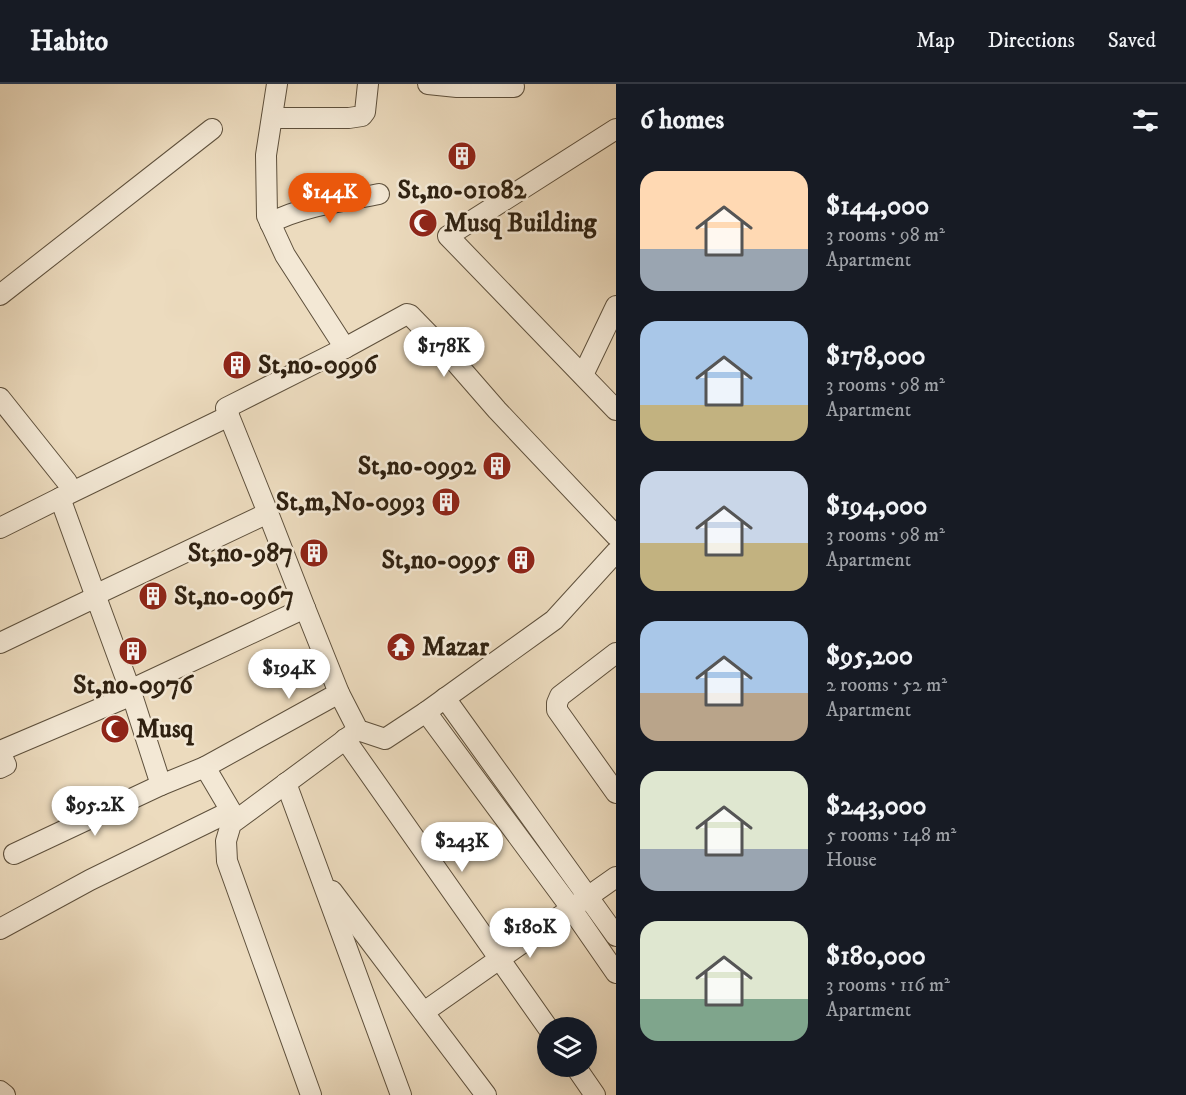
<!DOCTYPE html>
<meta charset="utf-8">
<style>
body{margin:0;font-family:"IM FELL DW Pica",serif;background:#242831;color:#f1f3f6;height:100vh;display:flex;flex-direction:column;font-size:22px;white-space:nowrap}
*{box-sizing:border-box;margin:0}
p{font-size:20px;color:#9ea1a6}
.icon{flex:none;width:33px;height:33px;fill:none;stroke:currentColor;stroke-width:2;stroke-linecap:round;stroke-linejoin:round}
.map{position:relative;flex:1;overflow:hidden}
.sheet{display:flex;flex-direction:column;background:#171b24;width:570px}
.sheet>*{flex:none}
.fabs{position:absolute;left:537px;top:933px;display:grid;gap:12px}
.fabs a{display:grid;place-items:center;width:60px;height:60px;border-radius:50%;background:#171b24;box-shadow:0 6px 24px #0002;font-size:30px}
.price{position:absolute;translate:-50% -51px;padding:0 14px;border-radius:21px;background:#fff;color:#222;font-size:20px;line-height:39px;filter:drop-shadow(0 2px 3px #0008)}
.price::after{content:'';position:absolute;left:50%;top:36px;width:18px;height:14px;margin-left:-9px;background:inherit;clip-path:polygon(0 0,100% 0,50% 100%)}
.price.current{background:#ea580c;color:#fff}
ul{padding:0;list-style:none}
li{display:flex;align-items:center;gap:18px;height:150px;padding:0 24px}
li span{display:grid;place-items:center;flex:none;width:168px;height:120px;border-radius:18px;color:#555}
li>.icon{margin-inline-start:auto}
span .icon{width:72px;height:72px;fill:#fffc;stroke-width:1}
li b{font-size:26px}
h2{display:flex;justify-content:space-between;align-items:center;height:72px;padding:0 24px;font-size:26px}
header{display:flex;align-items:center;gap:36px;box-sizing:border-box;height:84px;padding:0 30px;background:#171b24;border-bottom:2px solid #363941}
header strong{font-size:28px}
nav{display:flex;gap:33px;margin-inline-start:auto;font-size:21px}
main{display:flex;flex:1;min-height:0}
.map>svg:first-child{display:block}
</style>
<header>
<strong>Habito</strong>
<nav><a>Map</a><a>Directions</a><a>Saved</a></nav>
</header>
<main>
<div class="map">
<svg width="616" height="1011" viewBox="0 0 616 1011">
<rect width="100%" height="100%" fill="#ecdbbe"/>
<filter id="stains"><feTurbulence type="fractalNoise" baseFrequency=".00333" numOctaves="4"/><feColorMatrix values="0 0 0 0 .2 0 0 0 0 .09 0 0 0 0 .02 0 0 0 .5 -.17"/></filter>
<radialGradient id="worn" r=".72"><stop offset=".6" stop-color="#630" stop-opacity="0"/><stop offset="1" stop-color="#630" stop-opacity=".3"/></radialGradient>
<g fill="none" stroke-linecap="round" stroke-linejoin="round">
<g stroke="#5e503c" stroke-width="22">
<g id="street">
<polyline points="277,0 266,71 267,132 285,171 345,264"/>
<polyline points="428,0 457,3 514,3"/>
<polyline points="272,34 349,34 362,32 365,28 368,0"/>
<polyline points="616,45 448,152 616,326"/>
<path d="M 270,139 C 302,122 344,117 379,110"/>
<polyline points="0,211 212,45"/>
<polyline points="583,291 616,222"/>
<polyline points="0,314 67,398"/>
<polyline points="229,332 226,324 345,264 407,230 410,231 450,272 497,326 616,452"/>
<polyline points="60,414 229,332 268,429 95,511"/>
<polyline points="0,444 60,414 96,513"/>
<polyline points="0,559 96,513 132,611 0,667"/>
<polyline points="616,569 560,612 557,619 557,626 616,709"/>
<polyline points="130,606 305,524 268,429"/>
<polyline points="339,609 358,646 385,655 426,628 554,536 616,468"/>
<polyline points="445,614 616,852"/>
<polyline points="426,628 571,824 616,889"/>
<polyline points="345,655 548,944"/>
<polyline points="0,668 6,681 0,684"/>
<polyline points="205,683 339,609 305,524"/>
<polyline points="286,699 401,1011"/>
<polyline points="14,770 161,701"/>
<polyline points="332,807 486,1011"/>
<polyline points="0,845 90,796 231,727 205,683 161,701 132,611"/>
<polyline points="424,928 616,793"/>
<polyline points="575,982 595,1011"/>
<polyline points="0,1007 5,1011"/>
<polyline points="311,1011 227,777 226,757 231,740 358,646"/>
</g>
</g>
<use href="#street" stroke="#f3e8d5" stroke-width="20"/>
</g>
<defs>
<g id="building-disc" transform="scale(1.5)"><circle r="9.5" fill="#8f2418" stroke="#f3e8d5"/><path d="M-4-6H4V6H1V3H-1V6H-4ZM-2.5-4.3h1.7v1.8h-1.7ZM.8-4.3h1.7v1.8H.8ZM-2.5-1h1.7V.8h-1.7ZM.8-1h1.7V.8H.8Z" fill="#fff"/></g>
<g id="mosque-disc" transform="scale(1.5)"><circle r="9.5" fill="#8f2418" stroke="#f3e8d5"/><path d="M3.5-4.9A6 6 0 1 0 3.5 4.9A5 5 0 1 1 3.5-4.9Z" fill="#fff"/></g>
<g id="temple-disc" transform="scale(1.5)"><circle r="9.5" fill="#8f2418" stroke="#f3e8d5"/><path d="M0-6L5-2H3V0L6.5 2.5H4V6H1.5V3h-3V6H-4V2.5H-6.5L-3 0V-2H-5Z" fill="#fff"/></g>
</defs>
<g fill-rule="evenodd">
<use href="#building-disc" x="462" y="72"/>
<use href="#mosque-disc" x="423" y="139"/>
<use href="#building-disc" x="237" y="281"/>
<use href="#building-disc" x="497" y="382"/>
<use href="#building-disc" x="446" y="418"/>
<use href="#building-disc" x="314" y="469"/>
<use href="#building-disc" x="521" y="476"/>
<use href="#building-disc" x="153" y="512"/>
<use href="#temple-disc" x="401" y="563"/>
<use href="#building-disc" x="133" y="567"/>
<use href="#mosque-disc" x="115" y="645"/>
</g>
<g text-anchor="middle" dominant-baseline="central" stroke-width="5" stroke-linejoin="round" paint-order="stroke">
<g font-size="26" font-weight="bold" fill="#2f2111" stroke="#f3e8d5" text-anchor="start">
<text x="462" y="106" text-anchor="middle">St,no-01082</text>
<text x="444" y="139">Musq Building</text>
<text x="258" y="281">St,no-0996</text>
<text x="476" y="382" text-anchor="end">St,no-0992</text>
<text x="425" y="418" text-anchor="end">St,m,No-0993</text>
<text x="293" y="469" text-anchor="end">St,no-987</text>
<text x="500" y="476" text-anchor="end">St,no-0995</text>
<text x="174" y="512">St,no-0967</text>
<text x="422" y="563">Mazar</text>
<text x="133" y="601" text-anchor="middle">St,no-0976</text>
<text x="136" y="645">Musq</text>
</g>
</g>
<rect width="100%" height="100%" filter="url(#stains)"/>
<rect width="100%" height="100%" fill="url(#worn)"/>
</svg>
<div class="fabs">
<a><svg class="icon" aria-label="layers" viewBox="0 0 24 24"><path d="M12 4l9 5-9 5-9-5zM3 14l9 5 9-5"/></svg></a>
</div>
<b class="price current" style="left:330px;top:140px">$144K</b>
<b class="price" style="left:444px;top:294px">$178K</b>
<b class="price" style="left:289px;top:616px">$194K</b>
<b class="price" style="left:95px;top:753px">$95.2K</b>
<b class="price" style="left:462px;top:789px">$243K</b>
<b class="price" style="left:530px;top:875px">$180K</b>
</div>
<section class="sheet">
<h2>6 homes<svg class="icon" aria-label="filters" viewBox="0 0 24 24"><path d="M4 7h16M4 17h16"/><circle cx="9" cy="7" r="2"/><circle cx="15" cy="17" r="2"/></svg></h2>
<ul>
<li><span style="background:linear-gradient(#ffd9b3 65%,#9aa5b1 0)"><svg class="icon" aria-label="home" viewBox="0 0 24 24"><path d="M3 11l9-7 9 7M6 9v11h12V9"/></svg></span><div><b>$144,000</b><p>3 rooms · 98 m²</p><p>Apartment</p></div></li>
<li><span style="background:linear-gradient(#a9c7e8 70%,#c2b280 0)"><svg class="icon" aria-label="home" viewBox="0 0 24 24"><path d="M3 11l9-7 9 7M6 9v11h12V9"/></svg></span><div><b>$178,000</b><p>3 rooms · 98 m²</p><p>Apartment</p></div></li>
<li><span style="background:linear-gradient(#c9d6e8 60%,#c2b280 0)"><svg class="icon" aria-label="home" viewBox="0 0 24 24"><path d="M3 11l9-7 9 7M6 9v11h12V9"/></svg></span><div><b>$194,000</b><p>3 rooms · 98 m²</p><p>Apartment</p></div></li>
<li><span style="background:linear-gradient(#a9c7e8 60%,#b9a48a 0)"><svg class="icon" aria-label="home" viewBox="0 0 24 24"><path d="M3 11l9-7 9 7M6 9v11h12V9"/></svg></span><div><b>$95,200</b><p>2 rooms · 52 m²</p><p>Apartment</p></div></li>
<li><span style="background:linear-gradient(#dfe7d0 65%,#9aa5b1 0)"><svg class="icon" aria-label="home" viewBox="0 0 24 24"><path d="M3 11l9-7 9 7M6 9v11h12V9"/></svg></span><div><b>$243,000</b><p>5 rooms · 148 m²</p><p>House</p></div></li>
<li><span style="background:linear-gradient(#dfe7d0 65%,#7fa58c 0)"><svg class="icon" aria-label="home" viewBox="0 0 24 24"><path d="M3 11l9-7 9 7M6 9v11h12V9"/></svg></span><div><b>$180,000</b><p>3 rooms · 116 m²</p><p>Apartment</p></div></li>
</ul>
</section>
</main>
